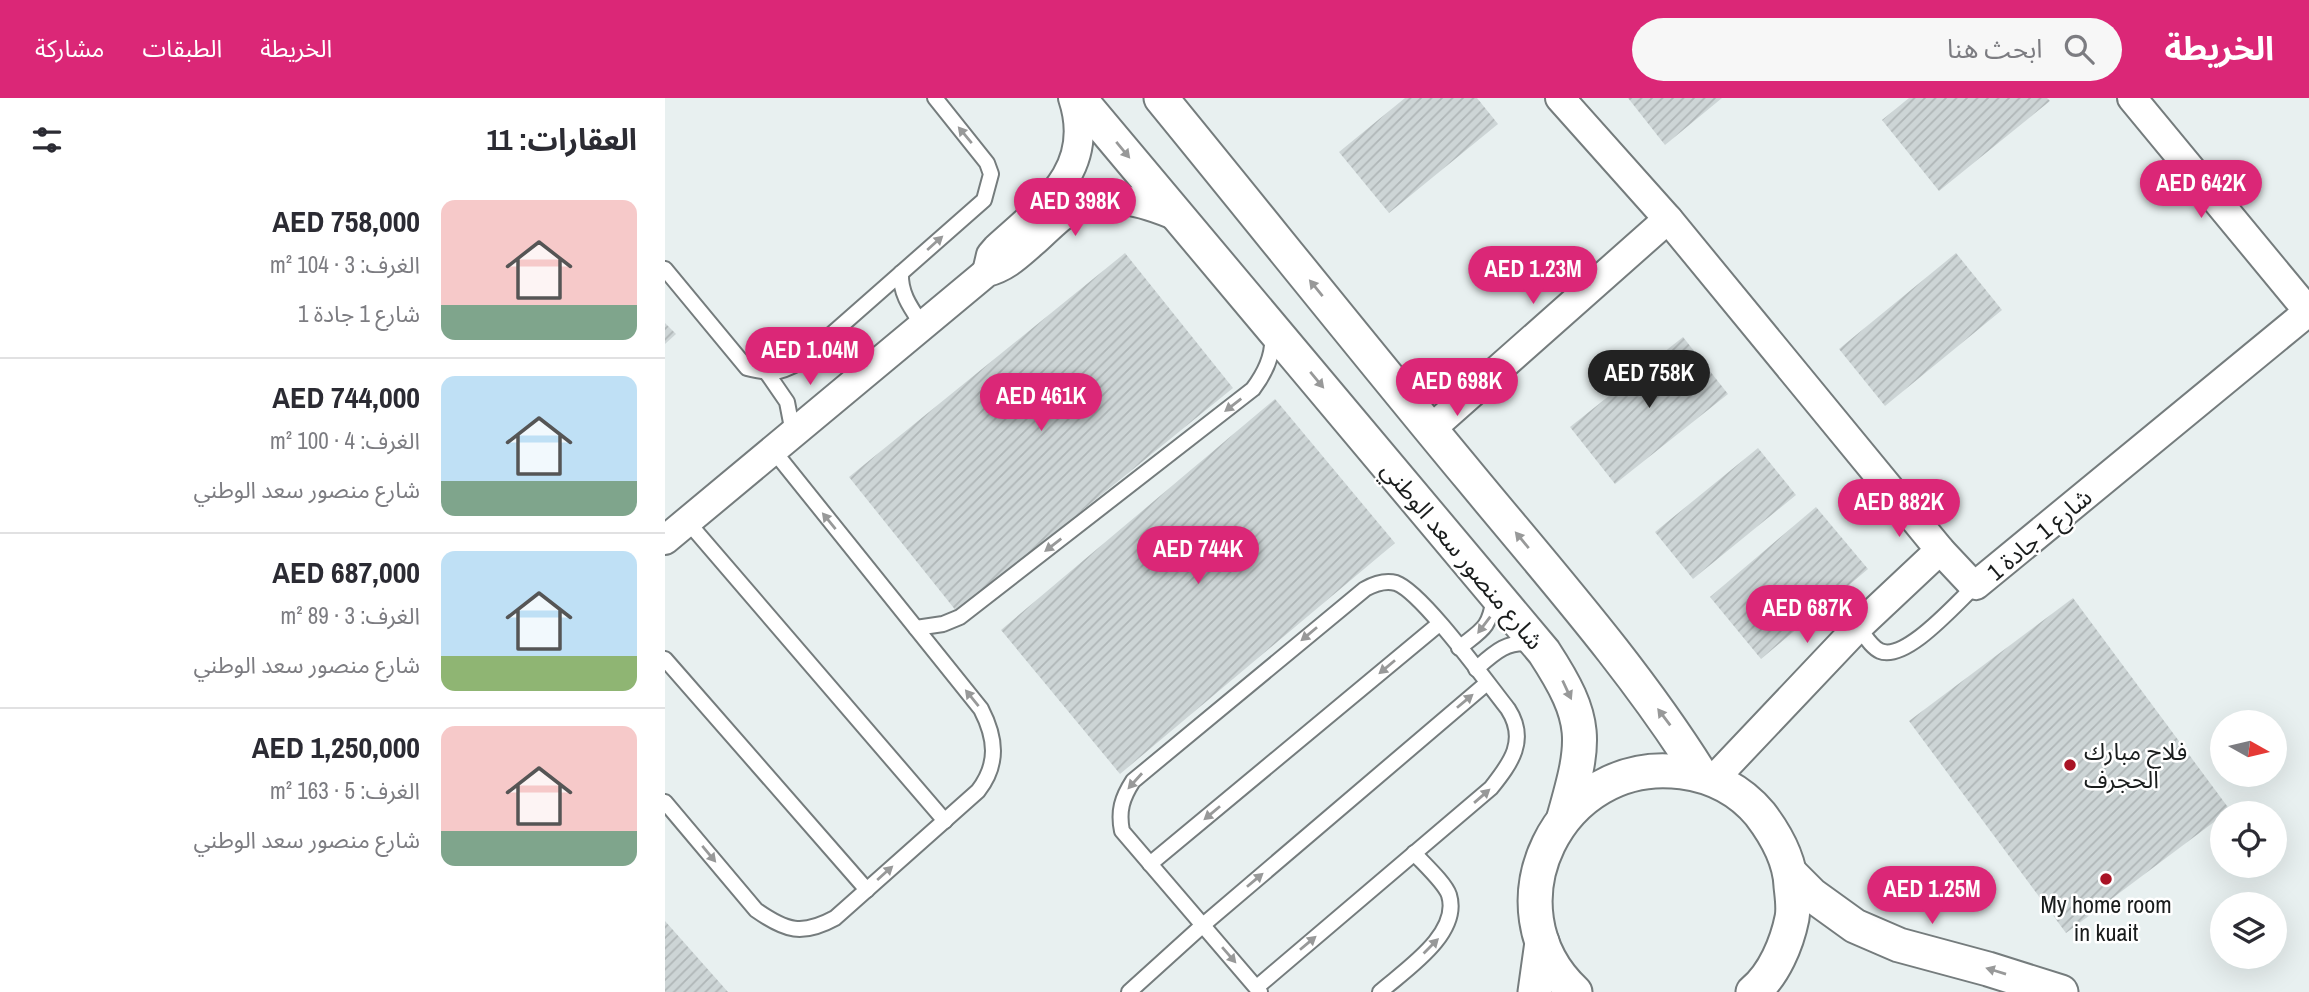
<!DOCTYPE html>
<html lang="ar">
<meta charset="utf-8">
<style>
body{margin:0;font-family:"Archivo Narrow","Noto Sans Arabic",sans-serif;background:#f7f7f7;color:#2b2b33;direction:rtl;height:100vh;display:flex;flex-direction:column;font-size:26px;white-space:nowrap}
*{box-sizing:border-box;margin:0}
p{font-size:23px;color:#7c7c81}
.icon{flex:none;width:38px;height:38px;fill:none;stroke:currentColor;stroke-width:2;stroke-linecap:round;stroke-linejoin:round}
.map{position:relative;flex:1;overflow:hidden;direction:ltr}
.details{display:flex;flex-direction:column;background:#fff;width:665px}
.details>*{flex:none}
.needle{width:46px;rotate:98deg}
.buttons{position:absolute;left:1545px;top:612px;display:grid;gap:14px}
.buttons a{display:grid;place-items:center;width:77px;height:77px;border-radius:50%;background:#fff;box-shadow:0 7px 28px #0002;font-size:35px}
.price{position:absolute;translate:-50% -60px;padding:0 16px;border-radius:24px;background:#db2777;color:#fff;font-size:23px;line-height:46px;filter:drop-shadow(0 2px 4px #0008)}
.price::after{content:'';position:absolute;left:50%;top:42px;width:21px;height:16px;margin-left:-10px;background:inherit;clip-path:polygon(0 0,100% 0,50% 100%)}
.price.current{background:#222;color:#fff}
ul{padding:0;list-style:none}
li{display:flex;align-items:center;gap:21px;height:175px;padding:0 28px}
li+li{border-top:2px solid #e1e1e2}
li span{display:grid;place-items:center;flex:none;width:196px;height:140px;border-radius:14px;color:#555}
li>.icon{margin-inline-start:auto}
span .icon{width:84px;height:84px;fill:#fffc;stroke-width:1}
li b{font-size:30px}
h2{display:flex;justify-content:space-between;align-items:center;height:84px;padding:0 28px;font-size:30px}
header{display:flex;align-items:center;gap:42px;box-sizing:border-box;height:98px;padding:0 35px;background:#db2777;color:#fff}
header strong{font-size:33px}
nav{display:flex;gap:38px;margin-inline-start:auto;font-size:24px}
.search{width:490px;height:63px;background:#f7f7f7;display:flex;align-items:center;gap:18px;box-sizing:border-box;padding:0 24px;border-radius:38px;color:#7c7c81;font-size:26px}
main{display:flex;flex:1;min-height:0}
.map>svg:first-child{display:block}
</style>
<header>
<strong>الخريطة</strong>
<div class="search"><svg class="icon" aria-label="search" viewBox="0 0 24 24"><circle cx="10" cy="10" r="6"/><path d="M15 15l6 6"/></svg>ابحث هنا</div>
<nav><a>الخريطة</a><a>الطبقات</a><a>مشاركة</a></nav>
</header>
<main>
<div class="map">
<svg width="1644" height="894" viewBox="0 0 1644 894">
<defs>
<pattern id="building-hatch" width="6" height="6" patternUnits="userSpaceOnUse" patternTransform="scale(1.75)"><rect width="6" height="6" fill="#cdd5d6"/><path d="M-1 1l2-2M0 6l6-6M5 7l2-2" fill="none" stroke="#afb6b7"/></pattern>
</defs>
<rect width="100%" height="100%" fill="#e8f0f0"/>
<g fill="url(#building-hatch)">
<polygon points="740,0 812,0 833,26 724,115 674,54"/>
<polygon points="963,0 1057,0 1000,47"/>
<polygon points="1244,0 1382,0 1385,3 1274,93 1217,22"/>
<polygon points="460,155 568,290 292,514 184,379"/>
<polygon points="1291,155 1337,212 1220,308 1174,251"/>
<polygon points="0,225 11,236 0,246"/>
<polygon points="1018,239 1063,296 950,386 905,329"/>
<polygon points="610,301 730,445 455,676 336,532"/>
<polygon points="1093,350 1131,397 1028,481 990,434"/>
<polygon points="1151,409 1203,471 1096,561 1045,499"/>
<polygon points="1408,500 1565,712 1401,835 1244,623"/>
<polygon points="0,823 63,894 0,894"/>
</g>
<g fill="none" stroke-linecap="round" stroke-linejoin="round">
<g stroke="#757c7d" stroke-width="18">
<g id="service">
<path d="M 0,171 L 82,270 C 106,276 113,276 135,264 L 319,102 L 326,76 L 322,65 L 270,0"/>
<path d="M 236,175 C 235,196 246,210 258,228"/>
<polyline points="102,275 122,304 128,335"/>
<polyline points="22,423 280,723"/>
<path d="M 1193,529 C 1199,536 1206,549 1215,553 C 1241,564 1292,504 1311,487"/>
<path d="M 251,530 L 278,526 L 295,519 L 588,291 C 600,275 609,257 607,237"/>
<path d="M 794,550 C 818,531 824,531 829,500"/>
<polyline points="0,561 202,792"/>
<path d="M 811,571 C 829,555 842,542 867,546"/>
<path d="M 0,704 L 91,812 C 121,833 137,838 170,820 L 313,693 C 334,666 331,640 316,611 L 108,352"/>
<polyline points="485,766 774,526"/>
<path d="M 592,889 L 826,690 C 846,665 863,642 843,611 C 823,586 757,494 731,485 C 720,482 709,486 700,491 L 468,683 C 457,700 453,713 457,733 L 595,894"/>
<polyline points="464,894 538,827 822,585"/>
<path d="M 715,894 C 740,872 796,836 784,797 C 780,785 758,765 749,755"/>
</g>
</g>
<g stroke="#757c7d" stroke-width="32">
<g id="minor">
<polyline points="895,0 1003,121 1275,452 1306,485 1311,487 1644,213"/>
<polyline points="1467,0 1643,213"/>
<path d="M 322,174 L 326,157 L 332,150 C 378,108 432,72 408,0"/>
<polyline points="766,331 1003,121"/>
<path d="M 0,442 L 322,174 C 341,169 352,158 367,145 C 379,135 391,121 404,113 C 440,91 479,104 514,119"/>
<polyline points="1049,681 1193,529 1275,452"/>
</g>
</g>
<g stroke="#757c7d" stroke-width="37">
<g id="tertiary">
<path d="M 414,0 L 879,554 C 924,623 921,642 899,719"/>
<path d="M 496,0 C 599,126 701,254 805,379 C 885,476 969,570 1036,677"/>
<polyline points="1126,776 1147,797 1190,828 1234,847 1323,871 1396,894"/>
<polyline points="870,894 877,844"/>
<path d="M 910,894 C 820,810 894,657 1017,674 C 1047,678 1075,692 1095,716 C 1111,737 1125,761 1126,788 C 1127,798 1129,810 1127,820 C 1122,845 1109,877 1088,894"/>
</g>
</g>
<use href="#service" stroke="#fff" stroke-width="14"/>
<use href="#minor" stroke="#fff" stroke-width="28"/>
<use href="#tertiary" stroke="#fff" stroke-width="33"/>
</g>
<defs><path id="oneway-solid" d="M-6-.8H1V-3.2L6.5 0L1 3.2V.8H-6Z" transform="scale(1.75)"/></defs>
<g fill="#989999">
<use href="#oneway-solid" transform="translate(300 37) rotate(-130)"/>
<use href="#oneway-solid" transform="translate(458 52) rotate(50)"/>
<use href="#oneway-solid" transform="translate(270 145) rotate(-42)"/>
<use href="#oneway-solid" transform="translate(651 190) rotate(-129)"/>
<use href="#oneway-solid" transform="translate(652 282) rotate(50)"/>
<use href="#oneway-solid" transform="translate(568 307) rotate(142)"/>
<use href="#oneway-solid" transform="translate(164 423) rotate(-129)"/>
<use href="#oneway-solid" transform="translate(857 442) rotate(-130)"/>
<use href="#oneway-solid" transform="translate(388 447) rotate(142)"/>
<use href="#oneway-solid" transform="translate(819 527) rotate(127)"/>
<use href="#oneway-solid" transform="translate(644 536) rotate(140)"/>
<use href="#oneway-solid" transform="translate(722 569) rotate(140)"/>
<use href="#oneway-solid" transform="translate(902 592) rotate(65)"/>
<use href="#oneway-solid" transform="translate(307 600) rotate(-129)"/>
<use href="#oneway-solid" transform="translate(800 603) rotate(-40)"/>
<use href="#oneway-solid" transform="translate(999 619) rotate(-127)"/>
<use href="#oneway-solid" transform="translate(470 683) rotate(132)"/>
<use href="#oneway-solid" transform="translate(817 698) rotate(-41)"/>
<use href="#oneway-solid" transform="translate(547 715) rotate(140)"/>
<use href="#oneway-solid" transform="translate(44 756) rotate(50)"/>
<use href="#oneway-solid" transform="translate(220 775) rotate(-42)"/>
<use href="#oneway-solid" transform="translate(590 782) rotate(-40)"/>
<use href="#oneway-solid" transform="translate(643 845) rotate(-40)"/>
<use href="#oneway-solid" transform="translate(766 848) rotate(-45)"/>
<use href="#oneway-solid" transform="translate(564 857) rotate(49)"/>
<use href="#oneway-solid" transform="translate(1331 873) rotate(-163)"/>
</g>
<g fill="#a91325" stroke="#fff" stroke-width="2.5">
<circle cx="1405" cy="667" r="7"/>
<circle cx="1441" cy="781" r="7"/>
</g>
<g text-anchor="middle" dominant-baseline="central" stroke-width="5" stroke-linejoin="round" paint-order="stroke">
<g font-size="24" fill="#1a1d1d" stroke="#fff">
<text transform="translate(1374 436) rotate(-40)">شارع 1 جادة 1</text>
<text transform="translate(798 457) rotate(50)">شارع منصور سعد الوطني</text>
</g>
<g font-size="24" fill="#1a1d1d" stroke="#fff" text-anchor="start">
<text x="1419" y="653">فلاح مبارك<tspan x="1419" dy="28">الحجرف</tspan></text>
<text x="1441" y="806" text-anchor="middle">My home room<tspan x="1441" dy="28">in kuait</tspan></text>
</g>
</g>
</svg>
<div class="buttons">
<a><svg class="needle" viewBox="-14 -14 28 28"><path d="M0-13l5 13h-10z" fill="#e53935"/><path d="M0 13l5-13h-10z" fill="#7c7c81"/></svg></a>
<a><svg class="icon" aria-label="locate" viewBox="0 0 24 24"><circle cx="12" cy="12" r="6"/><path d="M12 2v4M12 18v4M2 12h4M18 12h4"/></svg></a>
<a><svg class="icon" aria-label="layers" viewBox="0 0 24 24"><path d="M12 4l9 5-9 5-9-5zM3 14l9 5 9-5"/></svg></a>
</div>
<b class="price" style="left:1536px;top:122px">AED 642K</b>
<b class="price" style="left:410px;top:140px">AED 398K</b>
<b class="price" style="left:868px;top:208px">AED 1.23M</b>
<b class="price" style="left:145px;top:289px">AED 1.04M</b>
<b class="price current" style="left:984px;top:312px">AED 758K</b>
<b class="price" style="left:792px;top:320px">AED 698K</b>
<b class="price" style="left:376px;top:335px">AED 461K</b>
<b class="price" style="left:1234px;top:441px">AED 882K</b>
<b class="price" style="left:533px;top:488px">AED 744K</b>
<b class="price" style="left:1142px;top:547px">AED 687K</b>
<b class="price" style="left:1267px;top:828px">AED 1.25M</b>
</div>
<section class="details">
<h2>العقارات: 11<svg class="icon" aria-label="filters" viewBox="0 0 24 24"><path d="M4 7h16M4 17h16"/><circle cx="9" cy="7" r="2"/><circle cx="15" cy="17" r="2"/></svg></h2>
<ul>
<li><span style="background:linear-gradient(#f6c9c9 75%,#7fa58c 0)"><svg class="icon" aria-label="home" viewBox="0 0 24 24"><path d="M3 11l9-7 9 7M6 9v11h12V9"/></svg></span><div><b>AED 758,000</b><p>الغرف: 3 · 104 m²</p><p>شارع 1 جادة 1</p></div></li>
<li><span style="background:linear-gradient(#bfe0f5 75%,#7fa58c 0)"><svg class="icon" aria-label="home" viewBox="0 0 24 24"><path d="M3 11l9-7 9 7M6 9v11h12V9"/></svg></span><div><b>AED 744,000</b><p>الغرف: 4 · 100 m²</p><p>شارع منصور سعد الوطني</p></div></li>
<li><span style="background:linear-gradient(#bfe0f5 75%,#8fb573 0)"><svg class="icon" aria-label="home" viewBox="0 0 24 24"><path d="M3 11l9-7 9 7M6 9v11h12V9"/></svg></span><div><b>AED 687,000</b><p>الغرف: 3 · 89 m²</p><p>شارع منصور سعد الوطني</p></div></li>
<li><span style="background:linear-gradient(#f6c9c9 75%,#7fa58c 0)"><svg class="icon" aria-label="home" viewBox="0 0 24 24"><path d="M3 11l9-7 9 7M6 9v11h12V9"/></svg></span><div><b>AED 1,250,000</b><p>الغرف: 5 · 163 m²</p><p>شارع منصور سعد الوطني</p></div></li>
</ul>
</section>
</main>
